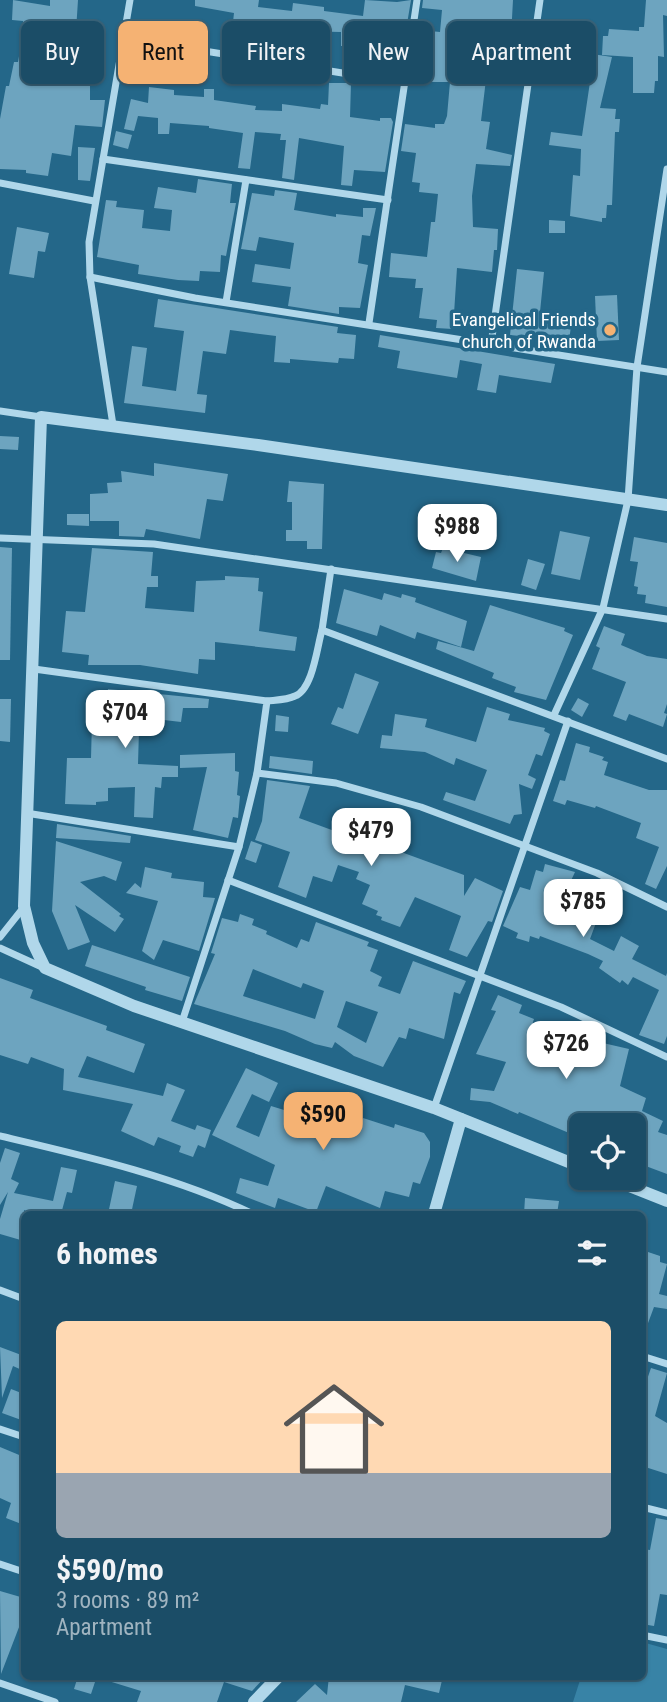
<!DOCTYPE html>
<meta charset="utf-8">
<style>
body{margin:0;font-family:"Roboto Condensed",sans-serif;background:#24546d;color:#f1f3f6;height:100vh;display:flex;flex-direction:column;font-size:26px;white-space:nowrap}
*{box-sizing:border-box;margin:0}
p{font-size:23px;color:#a0b4c0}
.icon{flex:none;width:38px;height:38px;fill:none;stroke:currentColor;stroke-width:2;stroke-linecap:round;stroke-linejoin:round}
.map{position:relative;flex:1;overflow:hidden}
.drawer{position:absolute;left:21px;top:1211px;width:625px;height:469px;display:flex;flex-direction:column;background:#1b4d67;border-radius:10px;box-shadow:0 2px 5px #0004,0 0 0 2px #39647b}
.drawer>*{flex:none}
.banner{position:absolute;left:21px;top:21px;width:626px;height:63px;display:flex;gap:14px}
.buttons{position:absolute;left:569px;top:1113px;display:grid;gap:14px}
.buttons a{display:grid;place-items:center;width:77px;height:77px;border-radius:10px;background:#1b4d67;box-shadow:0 2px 5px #0004,0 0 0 2px #39647b;font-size:35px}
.price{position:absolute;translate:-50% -60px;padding:0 16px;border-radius:14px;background:#fff;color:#222;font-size:23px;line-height:46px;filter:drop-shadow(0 2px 4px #0008)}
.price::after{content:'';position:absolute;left:50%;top:42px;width:21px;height:16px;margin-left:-10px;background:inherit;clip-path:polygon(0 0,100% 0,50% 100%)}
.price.on{background:#f5b273;color:#111}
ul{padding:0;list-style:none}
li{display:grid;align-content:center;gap:14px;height:371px;padding:0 35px}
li+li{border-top:2px solid #39647b}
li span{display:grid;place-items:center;height:217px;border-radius:10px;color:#555}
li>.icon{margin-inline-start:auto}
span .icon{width:126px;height:126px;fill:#fffc;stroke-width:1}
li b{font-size:30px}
h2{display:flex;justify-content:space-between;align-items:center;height:84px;padding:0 35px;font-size:30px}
.pill{padding:0 24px;border-radius:10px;background:#1b4d67;box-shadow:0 2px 5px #0004,0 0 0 2px #39647b;font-size:24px;line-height:63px}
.pill.on{background:#f5b273;color:#111}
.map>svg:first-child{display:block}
</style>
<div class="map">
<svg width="667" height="1702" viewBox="0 0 667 1702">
<rect width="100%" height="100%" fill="#246789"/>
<polygon fill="#3883a6" points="642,1642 667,1649 667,1702 573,1702 581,1677 642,1676"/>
<g fill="#6da4bf" fill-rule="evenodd">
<polygon points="13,0 50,6 50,0 78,0 76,31 66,30 64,58 86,59 86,73 90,73 90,100 105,100 102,127 75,125 71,156 52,153 48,176 26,173 26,170 0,169 0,119 6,86 9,86 14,62 18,62 23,33 23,21 12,20"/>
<polygon points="195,0 259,0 258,7 292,11 293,3 324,7 324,11 363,16 365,0 397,2 411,0 405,36 363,29 363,38 356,38 356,46 341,46 341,32 297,31 295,43 235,35 236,31 232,31 234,13 195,6"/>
<polygon points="423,0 513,0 509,73 487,71 481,121 490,122 486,149 512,155 510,166 476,164 472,196 473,227 498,229 497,250 494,250 492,272 457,268 453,329 436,328 437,320 419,318 423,288 415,288 416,279 389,277 391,253 427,257 431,222 435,222 438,194 419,192 420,183 412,182 416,153 401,151 405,124 435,128 435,124 444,124 447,116 450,82 430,82 432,45 429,45 430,31 440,32 442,10 422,8"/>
<polygon points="646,0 667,0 667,16 663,15 664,57 658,56 658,81 655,81 654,93 633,93 633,57 602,55 603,36 608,36 609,29 639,31 639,27 644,27"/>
<polygon points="579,52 612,57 600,108 616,109 615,119 620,119 619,132 615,132 612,205 607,205 606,218 602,218 602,222 570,216 573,175 580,176 581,149 549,145 551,132 582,136 590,82 575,80"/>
<polygon points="329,83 351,83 350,117 380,121 380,118 391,118 393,122 385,172 354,170 352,186 341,185 344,146 299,138 294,180 282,178 286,140 280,140 281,134 255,132 250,169 238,168 243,133 209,128 209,126 170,123 169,134 158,134 158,118 138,116 134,131 124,129 131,99 148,103 149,87 174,90 174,95 204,97 204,89 214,89 214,100 256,106 255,110 282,111 282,104 320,109 321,104 328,105"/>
<polygon points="116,131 132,135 128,149 113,145"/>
<polygon points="78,147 95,148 90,181 78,180"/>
<polygon points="198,179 232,184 230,203 236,203 226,256 221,255 220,272 200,271 199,281 178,280 138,274 139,265 97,257 106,200 117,201 116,207 144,210 142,228 170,231 172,210 154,208 158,187 196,193"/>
<polygon points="275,190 297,193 294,210 336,217 336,214 363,217 363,208 376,208 370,236 362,235 358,263 368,265 360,308 339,307 339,314 288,306 291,287 252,282 255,264 290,269 294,243 259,237 256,251 241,249 252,193 274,196"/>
<polygon points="549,220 565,221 565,233 549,233"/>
<polygon points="17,227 49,233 45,252 38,251 34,278 9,274"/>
<polygon points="517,269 544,272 539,322 571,326 569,341 510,335"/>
<polygon points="617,295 619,340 597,341 595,296"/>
<polygon points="158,299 338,327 337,333 356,335 354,359 339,358 338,363 290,359 290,363 274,362 276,336 230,330 226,354 203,351 197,394 207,395 205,413 124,403 132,346 147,348 142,386 176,391 184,331 154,327"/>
<polygon points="380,335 555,364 551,383 499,375 496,393 477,390 482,364 460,360 457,378 397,368 400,351 378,347"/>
<polygon points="0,436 19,437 18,450 0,449"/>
<polygon points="154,463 228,474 223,501 207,499 200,539 146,529 144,537 119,536 119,521 90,521 90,494 108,493 107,483 122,482 121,471 154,476"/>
<polygon points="289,481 324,484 322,549 307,549 307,541 286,541 286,530 292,530 292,502 287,502"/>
<polygon points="67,514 89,514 89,526 67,525"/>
<polygon points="560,531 590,537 580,580 551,574"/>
<polygon points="634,537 667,543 667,607 645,603 646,595 637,594 638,587 634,586 638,562 630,561"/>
<polygon points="0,547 12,548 10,660 0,660"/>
<polygon points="92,548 153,552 151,576 158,576 158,587 147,587 145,608 194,612 196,581 225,580 225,576 259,578 258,591 263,592 259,631 297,637 295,651 215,642 215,660 199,659 198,674 140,665 88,665 89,655 62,652 66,611 85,612"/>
<polygon points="443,548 481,557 476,581 432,568 436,552 441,553"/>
<polygon points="528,559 545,564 536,590 521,585"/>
<polygon points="344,589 382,600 384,593 401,598 402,594 416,598 415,602 467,621 461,647 417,632 415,639 380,625 377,636 336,623"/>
<polygon points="490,605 565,628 564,631 573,635 546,700 514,692 516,687 492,678 494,673 436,649 438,641 474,651"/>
<polygon points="604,626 625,634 621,645 647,656 667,659 667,704 664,713 667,714 663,727 629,714 626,721 613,716 626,682 592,669 600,648 596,646"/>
<polygon points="355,673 379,682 358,734 331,724 338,707 343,709"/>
<polygon points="108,689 209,699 208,708 183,708 181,722 164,720 163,730 139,730 138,764 178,766 178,777 162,777 161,788 155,787 153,818 134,817 135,787 108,788 108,801 96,802 96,805 65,804 67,758 91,758 92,721 105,722"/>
<polygon points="578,698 589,704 582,717 571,710"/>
<polygon points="0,699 11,699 10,742 0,741"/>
<polygon points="487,707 510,714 508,720 545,728 544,731 550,734 542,756 536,754 528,775 536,779 532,789 519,784 522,814 514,815 510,824 443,800 446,792 475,801 487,770 456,758 454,765 425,752 380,748 382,735 392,736 395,714 427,719 425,727 476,742"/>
<polygon points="276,715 289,717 288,732 275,731"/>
<polygon points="576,743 590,747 589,752 604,757 602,760 608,762 604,775 649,790 667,790 667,866 656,889 645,884 659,847 636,838 641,823 596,806 595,808 567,800 565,805 553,801 560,780 565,781"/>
<polygon points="235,753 235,771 239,772 237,795 240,796 238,818 233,817 228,838 193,830 207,767 180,768 180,755"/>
<polygon points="270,756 313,761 312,774 269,768"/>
<polygon points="267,780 310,786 299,818 370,844 377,822 388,826 382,845 464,875 464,896 475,878 503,891 492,922 488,921 467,957 449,950 461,916 415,897 400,927 381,920 382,917 376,915 378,911 362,904 370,885 356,879 359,872 338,865 332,882 313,876 306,898 278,887 290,852 255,840 262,821"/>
<polygon points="57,824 131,836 130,843 56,838"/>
<polygon points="56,841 122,862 116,881 104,876 80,882 121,914 119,916 124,919 115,932 75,905 90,942 68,950 52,911"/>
<polygon points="251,841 262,845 256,863 245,859"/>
<polygon points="545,864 575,872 562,900 569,903 568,906 597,920 590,939 614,951 621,936 639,946 632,959 666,976 667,973 667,1036 664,1044 639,1035 659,990 633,977 628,985 622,980 620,983 599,968 603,961 588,954 540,936 539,939 530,936 529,942 516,938 518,933 503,926 520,887 530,890 536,870 543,872"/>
<polygon points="145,867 172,873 171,878 204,882 203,897 215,898 199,951 163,940 154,960 142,951 158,901 126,893 135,883 141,888"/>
<path d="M 240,914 L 254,919 L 252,925 L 267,931 L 266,934 L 297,948 L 301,939 L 309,942 L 316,922 L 369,942 L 367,946 L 378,950 L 370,971 L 382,977 L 378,986 L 400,994 L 413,961 L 466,981 L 460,994 L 454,992 L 444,1039 L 409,1028 L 406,1039 L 399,1037 L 383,1067 L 354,1056 L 335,1042 L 332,1048 L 315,1044 L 285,1031 L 194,1004 L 215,954 L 211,953 L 222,918 L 238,922 ZM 253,969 L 301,988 L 303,983 L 324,991 L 315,1019 L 243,996 ZM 346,1001 L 378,1012 L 366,1043 L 337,1027 Z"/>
<polygon points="92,945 190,977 182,1001 145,990 146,987 85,966"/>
<polygon points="0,978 33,990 30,998 107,1026 106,1030 145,1044 134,1073 87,1056 78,1077 163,1096 167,1083 185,1090 171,1121 195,1130 197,1125 211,1130 205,1148 198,1145 193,1157 179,1152 181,1146 158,1137 154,1146 121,1131 133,1104 63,1090 64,1069 31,1057 28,1064 0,1055"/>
<polygon points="498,995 522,1005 519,1013 534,1019 532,1025 564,1036 567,1025 581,1030 582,1027 593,1032 590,1040 629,1049 620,1086 646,1098 642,1111 663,1121 658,1132 667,1135 667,1174 643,1165 645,1159 634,1155 634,1125 581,1125 581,1138 519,1112 518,1114 490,1102 470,1100 471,1088 494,1091 506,1062 476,1054 496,1011 491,1010"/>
<polygon points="246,1068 278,1083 269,1102 252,1094 236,1127 259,1137 271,1106 317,1120 325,1103 362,1120 363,1118 394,1128 395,1124 424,1133 430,1142 430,1157 420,1184 413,1182 409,1197 385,1191 380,1208 326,1186 316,1212 278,1198 275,1208 236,1193 240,1178 268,1186 275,1165 212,1135"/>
<polygon points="5,1148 20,1153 11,1179 19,1183 14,1193 53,1201 61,1167 77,1170 72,1193 67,1192 61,1214 33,1214 24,1210 24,1241 0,1234 0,1219 8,1192 0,1205 0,1163"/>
<polygon points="115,1181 137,1186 131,1214 108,1214"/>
<polygon points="525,1198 559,1201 557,1214 524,1214"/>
<polygon points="642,1250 660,1256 660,1262 667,1264 659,1294 667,1296 667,1309 654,1307 644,1334"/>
<polygon points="0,1347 24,1356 24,1371 13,1366 2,1398"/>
<polygon points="651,1368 667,1373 655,1416 667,1423 667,1474 642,1466 642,1394"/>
<polygon points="11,1389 24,1394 24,1421 2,1413"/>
<polygon points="0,1447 24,1457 24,1525 6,1518 11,1503 0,1498"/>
<polygon points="656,1518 667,1520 667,1595 660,1594 654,1626 642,1624 642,1549 650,1550"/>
<polygon points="0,1591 24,1598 24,1623 21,1622 1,1674"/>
<polygon points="78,1676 97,1676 91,1694 74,1689"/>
<polygon points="102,1676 266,1676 252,1691 224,1682 217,1702 137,1702 141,1691 102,1679"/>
<polygon points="329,1676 443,1676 439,1693 405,1685 401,1702 296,1702 315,1684 327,1695"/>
</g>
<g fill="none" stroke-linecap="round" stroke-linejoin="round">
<g stroke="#b0d7ea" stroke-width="7">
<polyline points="123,38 405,83"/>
<polyline points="103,159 388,200"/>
<polyline points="0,183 94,201"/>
<polyline points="90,277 195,298 667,372"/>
<polyline points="226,302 246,180"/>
<polyline points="369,323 417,0"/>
<polyline points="491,344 540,0"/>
<polyline points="0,411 41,417"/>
<polyline points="113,425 90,277 89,242 130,0"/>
<polyline points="0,538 154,544 667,619"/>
<polyline points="331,569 322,630 667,759"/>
<polyline points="34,669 267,701 257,773 239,847 182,1022"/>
<path d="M 267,701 C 276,700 287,700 295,696 C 313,689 317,647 322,630"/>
<polyline points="554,715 603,608 628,500 637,367 667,169"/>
<polyline points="257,773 336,783 421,807 597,873 667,907"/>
<polyline points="26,813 239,847"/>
<polyline points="228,880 561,1007 667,1057"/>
<polyline points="0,937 24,907"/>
<polyline points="0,948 44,968"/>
<polyline points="434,1108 568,721"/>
<path d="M 0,1136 C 85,1156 174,1176 253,1214"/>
<polyline points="0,1290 24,1299"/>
<polyline points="642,1356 667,1364"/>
<polyline points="0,1429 24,1437"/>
<polyline points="642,1507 667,1513"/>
<polyline points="0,1564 24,1572"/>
<polyline points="642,1635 667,1640"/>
<polyline points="0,1683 55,1702"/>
</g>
<g stroke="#b0d7ea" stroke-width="12">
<polyline points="581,1167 434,1108 134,1006 45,968 33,943 24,906 41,417 258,445 667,505"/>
<polyline points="609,1178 667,1201"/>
<polyline points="434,1214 461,1119"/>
<polyline points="254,1702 279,1676"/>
</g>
</g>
<circle fill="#f5b273" stroke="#246789" stroke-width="2.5" cx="610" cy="330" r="7"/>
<g text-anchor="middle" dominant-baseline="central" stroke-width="7" stroke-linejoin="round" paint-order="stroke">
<g font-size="19" fill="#fff" stroke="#246789" text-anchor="end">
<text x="596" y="319">Evangelical Friends<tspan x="596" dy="22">church of Rwanda</tspan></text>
</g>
</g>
</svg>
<div class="buttons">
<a><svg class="icon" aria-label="locate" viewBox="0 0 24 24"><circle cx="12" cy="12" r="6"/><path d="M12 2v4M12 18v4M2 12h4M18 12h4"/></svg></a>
</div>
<b class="price" style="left:457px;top:564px">$988</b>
<b class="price" style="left:125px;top:750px">$704</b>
<b class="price" style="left:371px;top:868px">$479</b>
<b class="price" style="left:583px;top:939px">$785</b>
<b class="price" style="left:566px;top:1081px">$726</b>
<b class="price on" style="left:323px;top:1152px">$590</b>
<div class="banner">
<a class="pill">Buy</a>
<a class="pill on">Rent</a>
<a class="pill">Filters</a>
<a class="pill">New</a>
<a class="pill">Apartment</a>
</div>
<section class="drawer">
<h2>6 homes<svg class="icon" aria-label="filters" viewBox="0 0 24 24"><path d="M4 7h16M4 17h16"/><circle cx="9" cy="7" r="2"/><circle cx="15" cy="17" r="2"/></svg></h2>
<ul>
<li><span style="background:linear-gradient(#ffd9b3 70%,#9aa5b1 0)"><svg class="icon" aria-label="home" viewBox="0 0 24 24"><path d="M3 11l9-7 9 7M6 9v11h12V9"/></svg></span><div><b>$590/mo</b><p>3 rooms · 89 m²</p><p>Apartment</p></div></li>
</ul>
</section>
</div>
